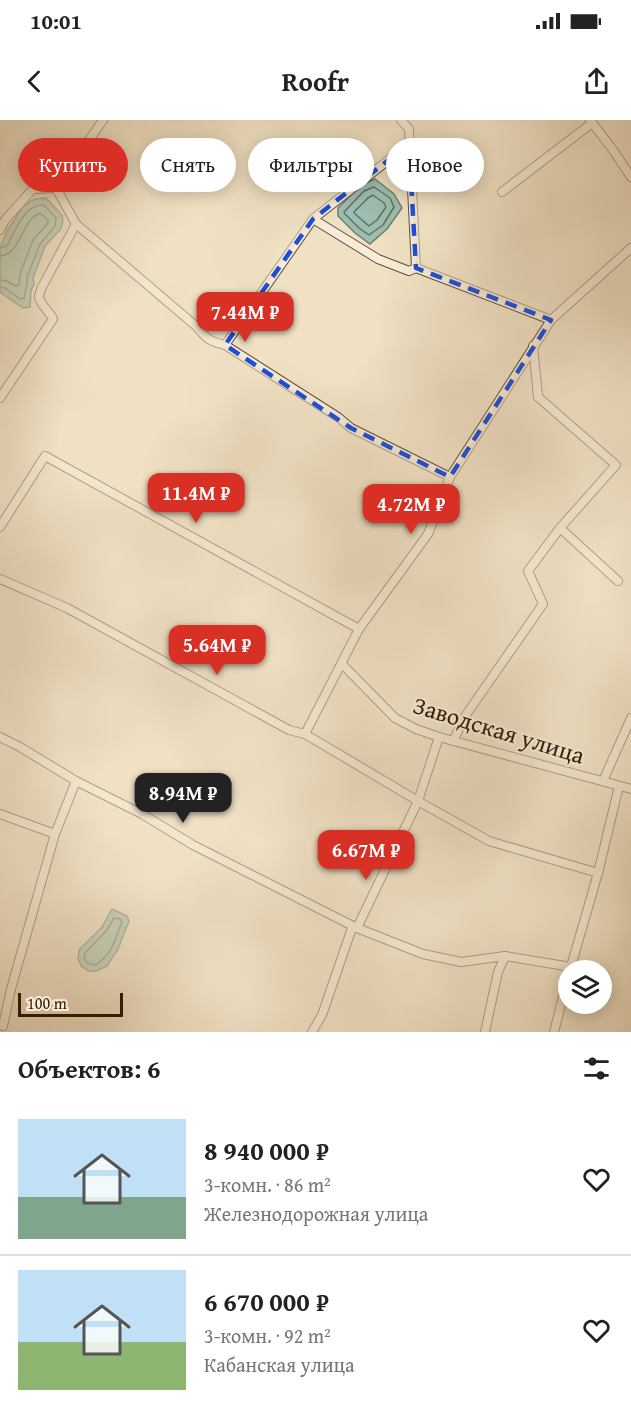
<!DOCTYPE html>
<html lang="ru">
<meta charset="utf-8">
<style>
body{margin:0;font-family:"Gentium Book Plus",serif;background:#f6f6f6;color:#222;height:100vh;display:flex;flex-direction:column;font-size:22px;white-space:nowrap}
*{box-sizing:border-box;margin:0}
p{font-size:20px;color:#767676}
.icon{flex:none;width:33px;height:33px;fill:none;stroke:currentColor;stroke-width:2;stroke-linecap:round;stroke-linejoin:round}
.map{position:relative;height:912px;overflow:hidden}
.panel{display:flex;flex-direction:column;background:#fff;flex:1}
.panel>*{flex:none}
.hud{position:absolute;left:18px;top:18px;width:596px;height:54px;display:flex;gap:12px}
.buttons{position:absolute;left:558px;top:840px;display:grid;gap:12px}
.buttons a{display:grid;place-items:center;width:54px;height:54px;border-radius:50%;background:#fff;box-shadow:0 3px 15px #0003;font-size:30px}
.scale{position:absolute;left:18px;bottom:15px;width:105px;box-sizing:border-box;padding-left:6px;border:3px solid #371d01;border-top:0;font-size:16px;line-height:21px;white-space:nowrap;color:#371d01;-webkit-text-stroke:4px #f5ecd9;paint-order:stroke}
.price{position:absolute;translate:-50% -51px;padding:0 14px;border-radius:12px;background:#d93025;color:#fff;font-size:20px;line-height:39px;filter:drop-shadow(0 2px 3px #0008)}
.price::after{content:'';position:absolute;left:50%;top:36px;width:18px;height:14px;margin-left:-9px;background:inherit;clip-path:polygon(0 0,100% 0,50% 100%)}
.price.current{background:#222;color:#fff}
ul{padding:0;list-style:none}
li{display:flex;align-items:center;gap:18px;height:150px;padding:0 18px}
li+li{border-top:2px solid #e0e0e0}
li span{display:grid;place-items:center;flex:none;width:168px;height:120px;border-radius:0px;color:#555}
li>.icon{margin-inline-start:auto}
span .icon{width:72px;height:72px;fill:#fffc;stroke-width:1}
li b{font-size:26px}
h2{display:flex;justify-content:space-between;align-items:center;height:72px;padding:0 18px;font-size:26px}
.tag{padding:0 21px;border-radius:27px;background:#fff;box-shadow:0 3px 15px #0003;font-size:21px;line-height:54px}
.tag.current{background:#d93025;color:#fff}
.status{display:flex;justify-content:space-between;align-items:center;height:42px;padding:0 30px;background:#fff;direction:ltr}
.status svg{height:16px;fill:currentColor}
header{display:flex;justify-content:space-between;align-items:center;height:78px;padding:0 18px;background:#fff;font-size:27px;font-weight:700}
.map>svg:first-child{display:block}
</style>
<div class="status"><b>10:01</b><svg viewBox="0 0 49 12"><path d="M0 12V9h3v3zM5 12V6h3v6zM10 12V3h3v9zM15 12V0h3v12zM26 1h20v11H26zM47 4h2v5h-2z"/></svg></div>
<header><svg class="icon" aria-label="back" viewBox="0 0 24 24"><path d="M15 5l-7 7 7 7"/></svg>Roofr<svg class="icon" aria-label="share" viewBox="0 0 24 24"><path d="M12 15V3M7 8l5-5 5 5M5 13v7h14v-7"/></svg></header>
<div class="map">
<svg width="631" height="912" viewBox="0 0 631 912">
<rect width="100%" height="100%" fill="#f0e1c4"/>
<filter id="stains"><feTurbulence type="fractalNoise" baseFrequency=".00333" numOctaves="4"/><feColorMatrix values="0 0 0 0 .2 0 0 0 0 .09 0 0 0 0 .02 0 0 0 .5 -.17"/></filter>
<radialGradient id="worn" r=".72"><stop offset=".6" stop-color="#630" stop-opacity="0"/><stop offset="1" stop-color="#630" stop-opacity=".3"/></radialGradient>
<g fill="#9abeb2" stroke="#727e6b" stroke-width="1.5">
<polygon points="375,59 394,74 402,88 387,109 370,124 355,113 338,96 338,88 360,66"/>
<polygon points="46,78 62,95 63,101 61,109 45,126 33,158 34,165 31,170 30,187 23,188 0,172 0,128 7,111 23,86 35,79"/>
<polygon points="112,789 127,796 129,801 118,829 107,846 96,851 89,851 82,847 78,839 79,830 102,807"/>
</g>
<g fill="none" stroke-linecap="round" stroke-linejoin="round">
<g stroke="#686e5a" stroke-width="1.5">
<polygon points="374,67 390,78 394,87 383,105 369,115 359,108 345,94 344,92 364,71"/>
<polygon points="373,75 384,83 386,87 377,100 369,106 355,94 354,92 368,78"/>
<path d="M 0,128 L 7,126 C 15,112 24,83 44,85 L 56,98 L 55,106 L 40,124 L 27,157 L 27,164 L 24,178 L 20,179 L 5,168 L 0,167"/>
<path d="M 0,136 C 22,134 20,101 40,93 L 48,100 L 48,103 L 33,120 L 20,154 L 19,165 L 16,166 L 7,161 L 0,160"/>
<path d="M 114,798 L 120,799 L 122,802 C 115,819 112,836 95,845 L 87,843 L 84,838 L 85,833 L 107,810 Z"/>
</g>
<g stroke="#654e32" stroke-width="10">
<g id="minor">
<polyline points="401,0 409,9 416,148 551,200"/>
<polyline points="590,0 613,30 631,57"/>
<path d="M 56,68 L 76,104 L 197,207 C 206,218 210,222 225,225 L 338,297 L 351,308 L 450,357"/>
<polyline points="56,68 103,0"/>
<polyline points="502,72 592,3"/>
<polyline points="313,99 378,139 409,151 416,148"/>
<polyline points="0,110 5,100 33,69 56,68"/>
<polyline points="225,225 313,99 409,24"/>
<path d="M 0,278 L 53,199 C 50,192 40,185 39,177 C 39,174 41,170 42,167 L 76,104"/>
<polyline points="0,407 45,336 359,509"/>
<polyline points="560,408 618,461"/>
<polyline points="0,459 67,488 289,610 305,614 418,681 489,721 598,753"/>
<polyline points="342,544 395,598 416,609 439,617 631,669"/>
<polyline points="305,614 359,509 428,414 450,357 551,200 631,128"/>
<polyline points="0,617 20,627 76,661 142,694 193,725 357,808 423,834 461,842 505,836 498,852 485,912"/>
<polyline points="453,621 466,595 543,484 528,451 560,408 616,345 538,277 533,226"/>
<polyline points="603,661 631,598"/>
<polyline points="0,694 55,714"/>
<polyline points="505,836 571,847"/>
<polyline points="570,850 598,753 619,666"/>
<polyline points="3,906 11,869 55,714 76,661"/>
<polyline points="312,912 322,895 352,808 357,808 418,681 439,617"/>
<polyline points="554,912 568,857"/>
</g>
</g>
<use href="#minor" stroke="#f5ecd9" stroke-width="8"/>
</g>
<path d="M0 0H631V912H0ZM 409,24 L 416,148 L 551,200 L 450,357 L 351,308 L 225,225 L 313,99 Z" fill="#f0e1c4" fill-opacity=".55" fill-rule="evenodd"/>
<path fill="none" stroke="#1d4ed8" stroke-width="4.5" stroke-dasharray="12 8" stroke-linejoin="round" d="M 409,24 L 416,148 L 551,200 L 450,357 L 351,308 L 225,225 L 313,99 Z"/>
<g text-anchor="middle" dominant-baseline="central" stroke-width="4.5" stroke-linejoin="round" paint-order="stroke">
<g font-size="24" fill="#371d01" stroke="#f5ecd9">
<text transform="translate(499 610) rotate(17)">Заводская улица</text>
</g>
</g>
<rect width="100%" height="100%" filter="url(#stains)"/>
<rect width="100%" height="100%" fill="url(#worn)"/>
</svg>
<div class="buttons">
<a><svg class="icon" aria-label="layers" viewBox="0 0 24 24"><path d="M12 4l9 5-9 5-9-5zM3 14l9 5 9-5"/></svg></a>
</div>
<div class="scale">100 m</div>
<b class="price" style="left:245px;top:223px">7.44M ₽</b>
<b class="price" style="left:196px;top:404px">11.4M ₽</b>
<b class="price" style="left:411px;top:415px">4.72M ₽</b>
<b class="price" style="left:217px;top:556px">5.64M ₽</b>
<b class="price current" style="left:183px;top:704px">8.94M ₽</b>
<b class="price" style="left:366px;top:761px">6.67M ₽</b>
<div class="hud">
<a class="tag current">Купить</a>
<a class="tag">Снять</a>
<a class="tag">Фильтры</a>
<a class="tag">Новое</a>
</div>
</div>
<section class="panel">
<h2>Объектов: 6<svg class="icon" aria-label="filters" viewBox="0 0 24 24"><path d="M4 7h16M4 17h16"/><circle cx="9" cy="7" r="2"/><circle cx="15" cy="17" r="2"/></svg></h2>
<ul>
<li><span style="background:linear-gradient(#bfe0f5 65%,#7fa58c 0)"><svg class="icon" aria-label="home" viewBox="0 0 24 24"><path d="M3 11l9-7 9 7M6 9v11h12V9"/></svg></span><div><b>8 940 000 ₽</b><p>3-комн. · 86 m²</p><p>Железнодорожная улица</p></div><svg class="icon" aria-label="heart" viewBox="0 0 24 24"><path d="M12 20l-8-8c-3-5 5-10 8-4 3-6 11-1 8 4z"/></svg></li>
<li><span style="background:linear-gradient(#bfe0f5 60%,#8fb573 0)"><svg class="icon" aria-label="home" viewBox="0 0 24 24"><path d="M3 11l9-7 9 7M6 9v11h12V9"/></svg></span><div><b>6 670 000 ₽</b><p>3-комн. · 92 m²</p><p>Кабанская улица</p></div><svg class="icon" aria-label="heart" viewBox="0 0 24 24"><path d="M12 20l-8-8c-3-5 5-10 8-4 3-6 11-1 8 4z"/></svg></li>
</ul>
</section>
